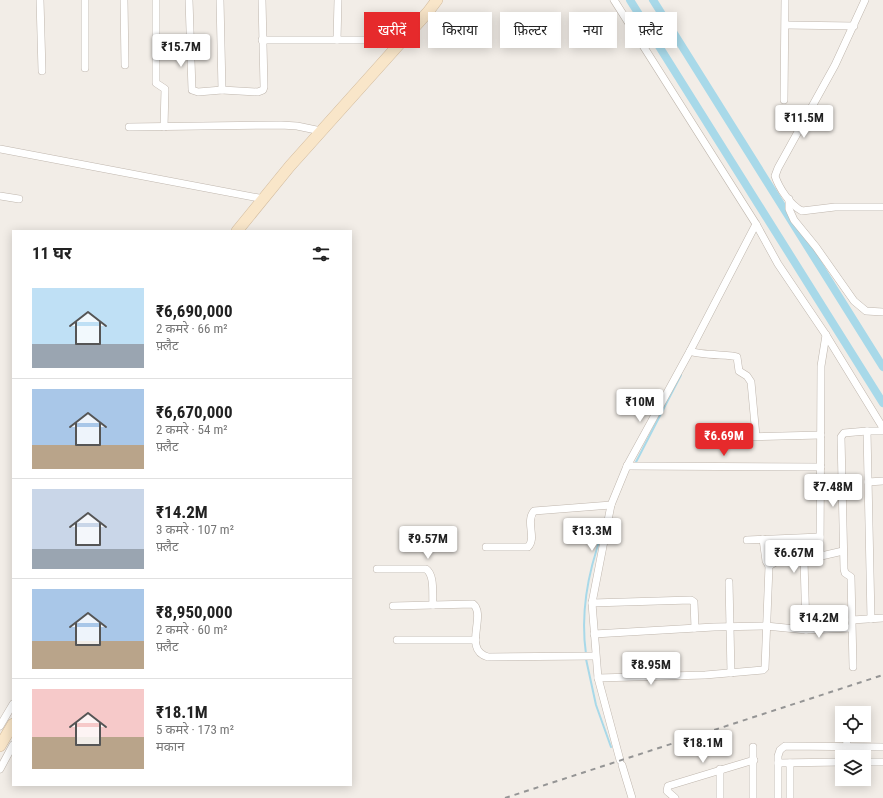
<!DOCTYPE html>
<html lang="hi">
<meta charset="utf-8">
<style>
body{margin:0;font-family:"Roboto Condensed","Noto Sans Devanagari",sans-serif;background:#f2f2f2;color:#222;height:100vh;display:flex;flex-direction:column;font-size:15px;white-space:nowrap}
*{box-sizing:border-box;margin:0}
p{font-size:13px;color:#767676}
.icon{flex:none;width:22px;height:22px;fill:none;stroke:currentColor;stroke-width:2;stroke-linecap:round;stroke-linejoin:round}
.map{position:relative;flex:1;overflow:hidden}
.side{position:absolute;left:12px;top:230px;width:340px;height:556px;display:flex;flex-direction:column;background:#fff;border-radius:0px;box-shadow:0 2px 10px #0003}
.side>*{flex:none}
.banner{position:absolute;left:364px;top:12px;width:380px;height:36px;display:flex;gap:8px}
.tools{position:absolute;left:835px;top:706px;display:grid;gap:8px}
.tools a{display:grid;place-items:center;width:36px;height:36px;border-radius:0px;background:#fff;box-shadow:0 2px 10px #0003;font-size:20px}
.price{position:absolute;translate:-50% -34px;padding:0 9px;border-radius:4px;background:#fff;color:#222;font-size:13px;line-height:26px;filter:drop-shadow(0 1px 2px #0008)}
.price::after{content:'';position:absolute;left:50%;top:24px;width:12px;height:9px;margin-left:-6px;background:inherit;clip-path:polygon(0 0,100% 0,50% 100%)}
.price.active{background:#e62a2c;color:#fff}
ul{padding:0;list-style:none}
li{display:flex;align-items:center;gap:12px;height:100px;padding:0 20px}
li+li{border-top:1px solid #e0e0e0}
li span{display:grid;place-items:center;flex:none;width:112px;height:80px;border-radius:0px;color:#555}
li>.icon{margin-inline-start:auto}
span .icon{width:48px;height:48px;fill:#fffc;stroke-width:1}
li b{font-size:17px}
h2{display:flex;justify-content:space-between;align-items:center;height:48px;padding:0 20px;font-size:17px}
.chip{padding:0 14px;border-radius:0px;background:#fff;box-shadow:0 2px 10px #0003;font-size:14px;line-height:36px}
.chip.active{background:#e62a2c;color:#fff}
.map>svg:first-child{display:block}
</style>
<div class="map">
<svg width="883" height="798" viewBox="0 0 883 798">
<rect width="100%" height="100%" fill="#f2ede7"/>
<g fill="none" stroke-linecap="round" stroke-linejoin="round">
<g stroke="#a8d9e9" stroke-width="2">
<polyline points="635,464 681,375"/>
<path d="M 586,654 C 580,612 588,571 603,531"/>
<polyline points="586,659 596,705 611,747"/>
</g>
<g stroke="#a8d9e9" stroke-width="8">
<polyline points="630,0 883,403"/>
<polyline points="653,0 883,367"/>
</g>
<g stroke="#bfb6ad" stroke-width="8">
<g id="street">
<polyline points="40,0 42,71"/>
<polyline points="124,0 125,65"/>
<polyline points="156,0 156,83 165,89 164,127"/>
<polyline points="189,0 192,90 198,92 222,90"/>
<polyline points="220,0 222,90 258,92 263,90 264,87 262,0"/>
<polyline points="614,0 756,224 778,264 826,335 883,428"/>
<path d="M 865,0 L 835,65 L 778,168 L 775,176 C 779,188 790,205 802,211 L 835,207 L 883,207"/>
<polyline points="786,25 854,26"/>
<polyline points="262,40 402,40"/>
<polyline points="337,40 338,0"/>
<polyline points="85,68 85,0"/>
<polyline points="784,100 785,0"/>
<polyline points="129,127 281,125 297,126 321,131"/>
<polyline points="0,149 264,199"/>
<polyline points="0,196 19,199"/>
<polyline points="789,199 789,209 794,220 816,247 854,301 866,311 883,312"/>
<path d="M 690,351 C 702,356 732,354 737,357 L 739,371 L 747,376 L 751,382 L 756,436"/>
<polyline points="701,438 821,435"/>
<polyline points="627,466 821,467"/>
<polyline points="868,482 883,481"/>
<polyline points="611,505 592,603 598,678 620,760"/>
<polyline points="763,539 766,561 769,566"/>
<polyline points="747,540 820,537"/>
<path d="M 486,547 L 528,547 C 537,538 525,522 534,511 L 611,505 L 627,466 L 690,351 L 756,224"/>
<polyline points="820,555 821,366 826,335"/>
<polyline points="804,560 806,630"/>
<path d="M 377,569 L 426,569 C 435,575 432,594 433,605"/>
<polyline points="729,582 731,673"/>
<polyline points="592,603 691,600 694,602 695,628"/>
<path d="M 393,606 L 473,604 C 487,615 462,650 488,657 L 595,656"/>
<polyline points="871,619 867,431 883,431"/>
<polyline points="852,620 883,618"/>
<polyline points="594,634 714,627 766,626 806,630 851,628"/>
<polyline points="397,640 476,640"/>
<polyline points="853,667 851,577 845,573 844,569 841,437 844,433 867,431"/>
<polyline points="598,678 705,675 763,670 765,668 769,566 777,561 804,560 843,551"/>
<polyline points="0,726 13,704"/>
<polyline points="846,735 847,745"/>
<polyline points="753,747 753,798"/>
<polyline points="864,762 883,762"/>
<polyline points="778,763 842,762"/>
<polyline points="790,763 790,798"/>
<polyline points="622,765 632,798"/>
<polyline points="0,769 13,745"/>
<polyline points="675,798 667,791 668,786 754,760"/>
<polyline points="720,798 720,769"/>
<polyline points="778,798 778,756 780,750 785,746 883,747"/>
</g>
</g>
<g stroke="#d1ba9d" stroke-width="12">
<g id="secondary">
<polyline points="237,231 290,166 428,12 437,0"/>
<polyline points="0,746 13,724"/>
</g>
</g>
<use href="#street" stroke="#fff" stroke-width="7"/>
<use href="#secondary" stroke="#f9e6c9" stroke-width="11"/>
<polyline stroke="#959595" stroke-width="2" stroke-dasharray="5 5" stroke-linecap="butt" points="505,798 883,675"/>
</g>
</svg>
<div class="tools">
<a><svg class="icon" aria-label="locate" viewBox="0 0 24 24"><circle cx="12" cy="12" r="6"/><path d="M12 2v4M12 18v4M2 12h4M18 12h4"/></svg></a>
<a><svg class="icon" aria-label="layers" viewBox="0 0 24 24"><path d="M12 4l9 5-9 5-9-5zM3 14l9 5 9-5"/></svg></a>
</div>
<b class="price" style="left:181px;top:68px">₹15.7M</b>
<b class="price" style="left:804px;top:139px">₹11.5M</b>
<b class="price" style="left:640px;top:423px">₹10M</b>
<b class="price active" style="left:724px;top:457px">₹6.69M</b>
<b class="price" style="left:833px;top:508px">₹7.48M</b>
<b class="price" style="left:592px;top:552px">₹13.3M</b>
<b class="price" style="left:428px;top:560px">₹9.57M</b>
<b class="price" style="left:794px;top:574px">₹6.67M</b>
<b class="price" style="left:819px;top:639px">₹14.2M</b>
<b class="price" style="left:651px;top:686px">₹8.95M</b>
<b class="price" style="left:703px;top:764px">₹18.1M</b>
<div class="banner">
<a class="chip active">खरीदें</a>
<a class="chip">किराया</a>
<a class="chip">फ़िल्टर</a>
<a class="chip">नया</a>
<a class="chip">फ़्लैट</a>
</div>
<section class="side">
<h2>11 घर<svg class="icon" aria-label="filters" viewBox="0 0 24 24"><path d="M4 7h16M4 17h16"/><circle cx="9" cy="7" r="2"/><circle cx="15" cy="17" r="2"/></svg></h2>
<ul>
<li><span style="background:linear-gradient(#bfe0f5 70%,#9aa5b1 0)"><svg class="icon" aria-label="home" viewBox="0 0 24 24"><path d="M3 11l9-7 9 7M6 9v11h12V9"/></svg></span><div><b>₹6,690,000</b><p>2 कमरे · 66 m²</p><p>फ़्लैट</p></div></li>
<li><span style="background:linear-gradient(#a9c7e8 70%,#b9a48a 0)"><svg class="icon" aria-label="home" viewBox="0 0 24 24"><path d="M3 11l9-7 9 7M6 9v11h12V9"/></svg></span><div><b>₹6,670,000</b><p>2 कमरे · 54 m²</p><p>फ़्लैट</p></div></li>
<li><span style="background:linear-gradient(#c9d6e8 75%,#9aa5b1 0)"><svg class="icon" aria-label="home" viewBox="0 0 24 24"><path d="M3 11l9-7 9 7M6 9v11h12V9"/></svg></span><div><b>₹14.2M</b><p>3 कमरे · 107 m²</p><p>फ़्लैट</p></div></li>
<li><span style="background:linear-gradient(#a9c7e8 65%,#b9a48a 0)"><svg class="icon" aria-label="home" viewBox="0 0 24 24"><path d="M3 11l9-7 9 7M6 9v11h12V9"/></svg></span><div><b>₹8,950,000</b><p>2 कमरे · 60 m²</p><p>फ़्लैट</p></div></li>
<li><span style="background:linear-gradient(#f6c9c9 60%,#b9a48a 0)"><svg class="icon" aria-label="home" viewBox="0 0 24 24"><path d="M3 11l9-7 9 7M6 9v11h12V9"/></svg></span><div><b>₹18.1M</b><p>5 कमरे · 173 m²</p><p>मकान</p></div></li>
</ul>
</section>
</div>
